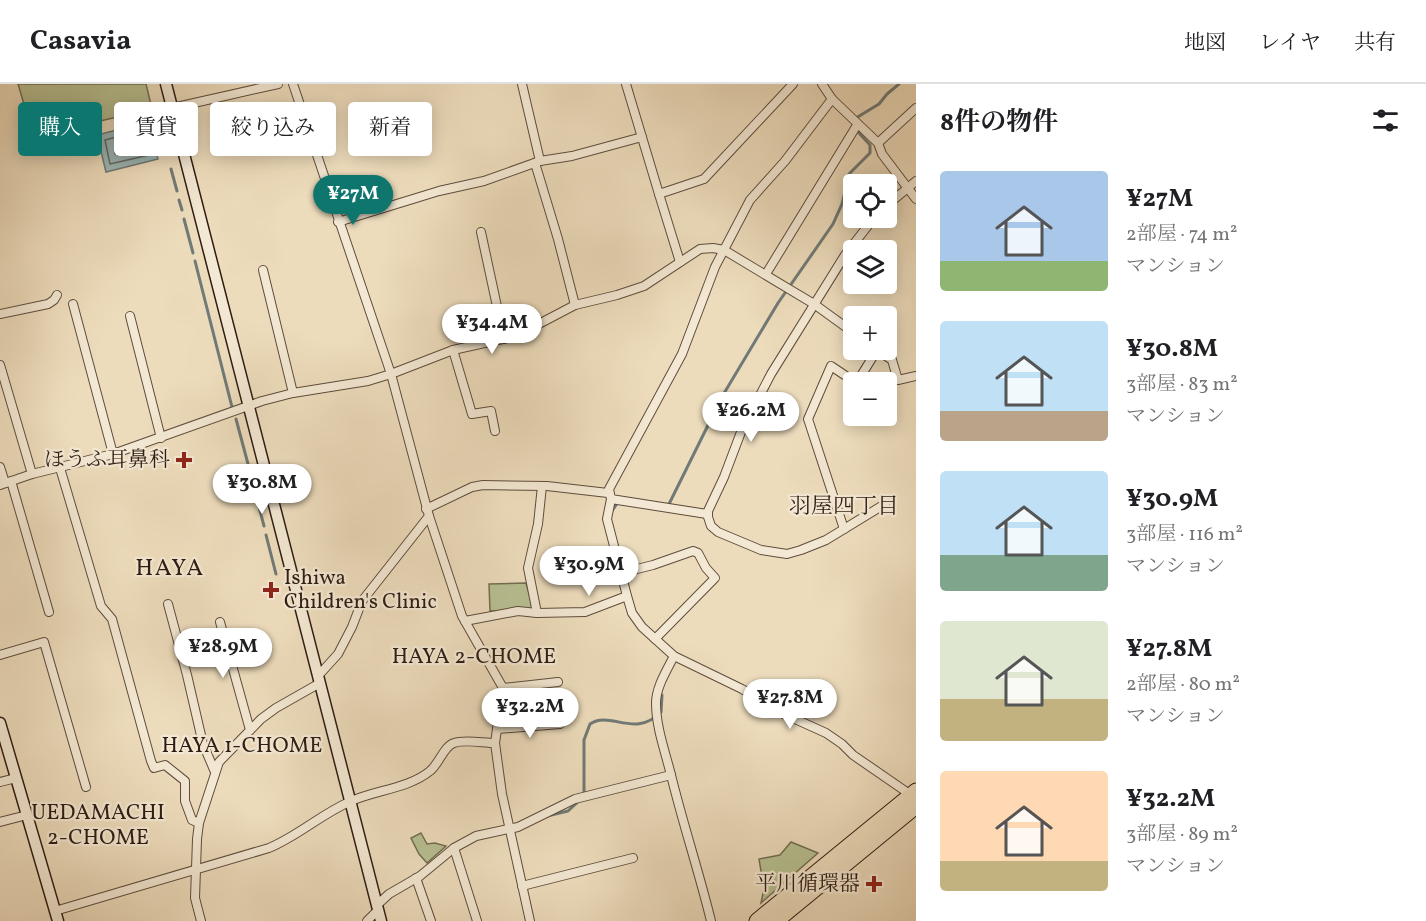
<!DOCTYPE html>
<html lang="ja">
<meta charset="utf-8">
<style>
body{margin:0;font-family:Vollkorn,"Noto Serif JP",serif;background:#f2f2f2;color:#202124;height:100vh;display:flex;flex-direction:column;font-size:22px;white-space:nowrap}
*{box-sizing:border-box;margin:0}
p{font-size:20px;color:#757577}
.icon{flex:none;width:33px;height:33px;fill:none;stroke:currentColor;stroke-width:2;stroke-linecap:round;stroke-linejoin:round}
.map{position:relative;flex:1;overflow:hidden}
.details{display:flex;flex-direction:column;background:#fff;width:510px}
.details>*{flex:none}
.hud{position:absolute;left:18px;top:18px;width:570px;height:54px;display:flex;gap:12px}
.tools{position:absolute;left:843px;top:90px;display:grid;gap:12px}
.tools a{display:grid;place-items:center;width:54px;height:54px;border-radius:6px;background:#fff;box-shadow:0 3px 15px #0003;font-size:30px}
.price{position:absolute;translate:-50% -51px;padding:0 14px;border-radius:21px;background:#fff;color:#222;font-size:20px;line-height:39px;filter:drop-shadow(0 2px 3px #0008)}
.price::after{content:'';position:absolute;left:50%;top:36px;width:18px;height:14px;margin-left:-9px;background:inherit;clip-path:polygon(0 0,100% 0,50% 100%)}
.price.selected{background:#0f766e;color:#fff}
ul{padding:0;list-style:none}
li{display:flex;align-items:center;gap:18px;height:150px;padding:0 24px}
li span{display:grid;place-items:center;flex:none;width:168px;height:120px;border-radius:6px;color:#555}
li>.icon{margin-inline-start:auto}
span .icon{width:72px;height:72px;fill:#fffc;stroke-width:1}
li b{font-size:26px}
h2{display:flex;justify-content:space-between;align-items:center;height:72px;padding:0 24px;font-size:26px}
.pill{padding:0 21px;border-radius:6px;background:#fff;box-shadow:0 3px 15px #0003;font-size:21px;line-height:54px}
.pill.selected{background:#0f766e;color:#fff}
header{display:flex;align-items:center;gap:36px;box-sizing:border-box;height:84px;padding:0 30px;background:#fff;border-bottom:2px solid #e0e0e0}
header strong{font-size:28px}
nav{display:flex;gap:33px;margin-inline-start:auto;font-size:21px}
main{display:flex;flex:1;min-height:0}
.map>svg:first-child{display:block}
</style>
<header>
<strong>Casavia</strong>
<nav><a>地図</a><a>レイヤ</a><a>共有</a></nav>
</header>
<main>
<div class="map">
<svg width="916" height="837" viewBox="0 0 916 837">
<rect width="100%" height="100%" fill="#eddcbc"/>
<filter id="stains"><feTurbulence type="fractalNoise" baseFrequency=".00333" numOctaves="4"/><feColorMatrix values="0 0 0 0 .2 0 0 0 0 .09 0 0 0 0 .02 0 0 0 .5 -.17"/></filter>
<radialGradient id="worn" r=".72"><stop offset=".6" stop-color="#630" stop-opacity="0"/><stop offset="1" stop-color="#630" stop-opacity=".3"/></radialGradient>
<g fill="#b7c092" stroke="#726e52" stroke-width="1.5">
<polygon points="18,0 146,0 152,25 44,50 31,44"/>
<polygon points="526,499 534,526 490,527 489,500"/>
<polygon points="421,749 427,760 435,759 446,762 427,779 419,770 411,754"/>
<polygon points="791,758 818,769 761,819 764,805 759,775 780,771"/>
</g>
<polygon fill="#9cb9b9" stroke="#707a77" stroke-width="1.5" points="148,38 158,75 106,88 97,51"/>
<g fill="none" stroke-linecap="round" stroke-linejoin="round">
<g stroke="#656a66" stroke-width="1.5">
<polygon points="143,46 149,71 110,80 105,56"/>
<polygon points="137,55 139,58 140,66 118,71 115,70 115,61"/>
</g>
<g stroke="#707a77" stroke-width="3">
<polyline points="856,34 879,20 887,10 899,0"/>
<polyline points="171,85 177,107"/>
<polyline points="179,116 182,126"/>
<polyline points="184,135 193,169"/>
<polyline points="195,177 232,323"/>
<polyline points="236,335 252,395"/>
<polyline points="254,404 264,442"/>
<polyline points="663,421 669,420 672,414 723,311 778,219 833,140 842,120 849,90 870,69 870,61 859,49 858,44"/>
<polyline points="610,430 618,418"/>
<polyline points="266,451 276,490"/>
<path d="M 584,710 L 584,656 L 590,640 C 610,626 635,655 661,628 L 662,611 L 659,612"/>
<polyline points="547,732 568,727 580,716"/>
</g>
<g stroke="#5e4c3d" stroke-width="10">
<g id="street">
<polyline points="293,0 391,290 429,432 362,517 352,543 338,570 318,592"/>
<polyline points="522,0 540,77"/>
<polyline points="626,0 659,110"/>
<polyline points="822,0 832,15 878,59 882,70 916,115"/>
<polyline points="172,24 278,0"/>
<polyline points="878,59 916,24"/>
<polyline points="535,79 558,155 575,221"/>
<polyline points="886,122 916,97"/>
<polyline points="874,134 845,171 771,290 741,348 724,393 708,427 708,433 711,442 718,448 761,466 787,470 801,466 826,456 885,420"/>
<polyline points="338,138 439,107 484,97 540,77 572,72 642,53"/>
<polyline points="481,148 504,255"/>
<polyline points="680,178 659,110 704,95 793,0"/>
<polyline points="263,186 293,309"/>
<polyline points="766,190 857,41"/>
<polyline points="73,220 113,370"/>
<polyline points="0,230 48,220 54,216 57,211"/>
<polyline points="130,232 161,354"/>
<polyline points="453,266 472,330 491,327 495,347"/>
<polyline points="877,266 892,276 898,296 916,292"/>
<polyline points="0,281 32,390"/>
<polyline points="0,383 5,399"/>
<polyline points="60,384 101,522 112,535 151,677 154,684 165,681 185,697 185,717 192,736 199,739"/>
<polyline points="11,397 49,528"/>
<polyline points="0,401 32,390 113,370 262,317 293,309 368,297 391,290 453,266 516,252 575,221 617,211 644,202 700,165 713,164 724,166 814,220 854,249"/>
<polyline points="611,415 607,435 627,512"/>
<polyline points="426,425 472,403 483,401 547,402 608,409"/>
<polyline points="707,430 611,415 609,405 682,270 715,183 750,116 785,77 832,15"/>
<polyline points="429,432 462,532 503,604 495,659 502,710 530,837"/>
<polyline points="844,445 808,335 831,282 852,296 859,295 877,266"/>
<polyline points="621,489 653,481 693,467 698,469 706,484 715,494 655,555"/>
<polyline points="168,520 187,591 203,660 215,688"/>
<polyline points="537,529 528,484 538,440 542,402"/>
<polyline points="465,537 518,527 537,529 585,528 627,512 632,529 642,543 674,572 742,605 784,630 826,649 842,660 853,671 911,711"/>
<polyline points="220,538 250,646"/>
<polyline points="0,571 44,558 86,703"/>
<path d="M 674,572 C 667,586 656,603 656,619 C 656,643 665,667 671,691 C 683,740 699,788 711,837"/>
<polyline points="503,604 558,598"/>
<polyline points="497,645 560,640"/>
<polyline points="0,698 16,694"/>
<polyline points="0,738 27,731"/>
<polyline points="454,764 477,837"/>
<polyline points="416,794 431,837"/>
<polyline points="522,802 633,774"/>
<polyline points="377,821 389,810 420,792 454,764 476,752 518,743 575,715 671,691"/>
<path d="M 55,827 L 269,764 C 298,752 320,731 349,718 C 374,706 408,705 430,687 C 439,680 444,662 454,659 C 465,655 483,659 495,659"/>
<polyline points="201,837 195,814 197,755 199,739 219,678 261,635 276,624 320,599"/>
<polyline points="367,837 378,826"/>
</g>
</g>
<g stroke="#2e1c13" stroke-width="13">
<g id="secondary">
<polyline points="166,0 381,837"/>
<polyline points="0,639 58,837"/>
</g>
</g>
<g stroke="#2e1c13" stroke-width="17">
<g id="highway">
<polyline points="757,837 916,707"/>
<polyline points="776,837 916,722"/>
</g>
</g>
<use href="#street" stroke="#f3e8d3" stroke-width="8"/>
<use href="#secondary" stroke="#f3e8d3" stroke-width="10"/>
<use href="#highway" stroke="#eddcbc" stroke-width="15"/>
</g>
<g fill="#8f2418" stroke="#f3e8d3" stroke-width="2">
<path d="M181 367h6v6h6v6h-6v6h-6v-6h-6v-6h6z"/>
<path d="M268 497h6v6h6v6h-6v6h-6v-6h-6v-6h6z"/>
<path d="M871 791h6v6h6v6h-6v6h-6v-6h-6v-6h6z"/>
</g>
<g text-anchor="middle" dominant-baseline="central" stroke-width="4.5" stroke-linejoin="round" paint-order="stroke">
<g font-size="21" fill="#2e1c13" stroke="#f3e8d3" text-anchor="end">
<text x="170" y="376">ほうふ耳鼻科</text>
<text x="284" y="494" text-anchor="start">Ishiwa<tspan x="284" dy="24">Children's Clinic</tspan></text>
<text x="860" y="800">平川循環器</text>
</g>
<g font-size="22" fill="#2e1c13" stroke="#f3e8d3">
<text x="844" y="423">羽屋四丁目</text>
<text x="474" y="573">HAYA 2-CHOME</text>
<text x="242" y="662">HAYA 1-CHOME</text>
<text x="98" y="729">UEDAMACHI<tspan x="98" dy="25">2-CHOME</tspan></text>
</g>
<g font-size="24" letter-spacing="1.5" fill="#2e1c13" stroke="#f3e8d3">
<text x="170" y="485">HAYA</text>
</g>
</g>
<rect width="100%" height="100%" filter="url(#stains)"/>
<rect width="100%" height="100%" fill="url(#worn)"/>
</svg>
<div class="tools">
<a><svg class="icon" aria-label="locate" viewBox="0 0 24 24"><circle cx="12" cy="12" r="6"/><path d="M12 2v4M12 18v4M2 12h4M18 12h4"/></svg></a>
<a><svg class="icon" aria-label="layers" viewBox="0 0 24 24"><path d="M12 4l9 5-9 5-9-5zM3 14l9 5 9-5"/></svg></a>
<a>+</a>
<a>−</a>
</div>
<b class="price selected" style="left:353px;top:142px">¥27M</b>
<b class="price" style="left:492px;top:271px">¥34.4M</b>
<b class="price" style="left:751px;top:359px">¥26.2M</b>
<b class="price" style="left:262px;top:431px">¥30.8M</b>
<b class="price" style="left:589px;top:513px">¥30.9M</b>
<b class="price" style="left:223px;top:595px">¥28.9M</b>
<b class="price" style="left:790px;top:646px">¥27.8M</b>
<b class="price" style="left:530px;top:655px">¥32.2M</b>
<div class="hud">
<a class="pill selected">購入</a>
<a class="pill">賃貸</a>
<a class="pill">絞り込み</a>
<a class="pill">新着</a>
</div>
</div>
<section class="details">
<h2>8件の物件<svg class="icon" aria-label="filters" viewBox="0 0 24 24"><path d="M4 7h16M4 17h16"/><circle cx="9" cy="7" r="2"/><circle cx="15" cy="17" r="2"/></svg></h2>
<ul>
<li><span style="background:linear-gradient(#a9c7e8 75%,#8fb573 0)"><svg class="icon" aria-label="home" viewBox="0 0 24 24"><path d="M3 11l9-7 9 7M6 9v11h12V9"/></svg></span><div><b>¥27M</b><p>2部屋 · 74 m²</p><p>マンション</p></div></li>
<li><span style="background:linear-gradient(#bfe0f5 75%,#b9a48a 0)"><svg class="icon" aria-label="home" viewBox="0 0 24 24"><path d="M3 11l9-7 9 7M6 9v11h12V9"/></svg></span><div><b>¥30.8M</b><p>3部屋 · 83 m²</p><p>マンション</p></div></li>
<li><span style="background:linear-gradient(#bfe0f5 70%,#7fa58c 0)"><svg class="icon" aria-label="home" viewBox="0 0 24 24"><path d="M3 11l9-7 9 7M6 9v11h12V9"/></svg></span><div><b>¥30.9M</b><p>3部屋 · 116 m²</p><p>マンション</p></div></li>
<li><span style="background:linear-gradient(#dfe7d0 65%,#c2b280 0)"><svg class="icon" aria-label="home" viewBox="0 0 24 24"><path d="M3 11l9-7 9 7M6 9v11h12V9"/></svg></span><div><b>¥27.8M</b><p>2部屋 · 80 m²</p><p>マンション</p></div></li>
<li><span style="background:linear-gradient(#ffd9b3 75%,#c2b280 0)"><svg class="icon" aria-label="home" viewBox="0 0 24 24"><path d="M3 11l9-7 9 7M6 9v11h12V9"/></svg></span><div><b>¥32.2M</b><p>3部屋 · 89 m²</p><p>マンション</p></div></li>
</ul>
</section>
</main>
